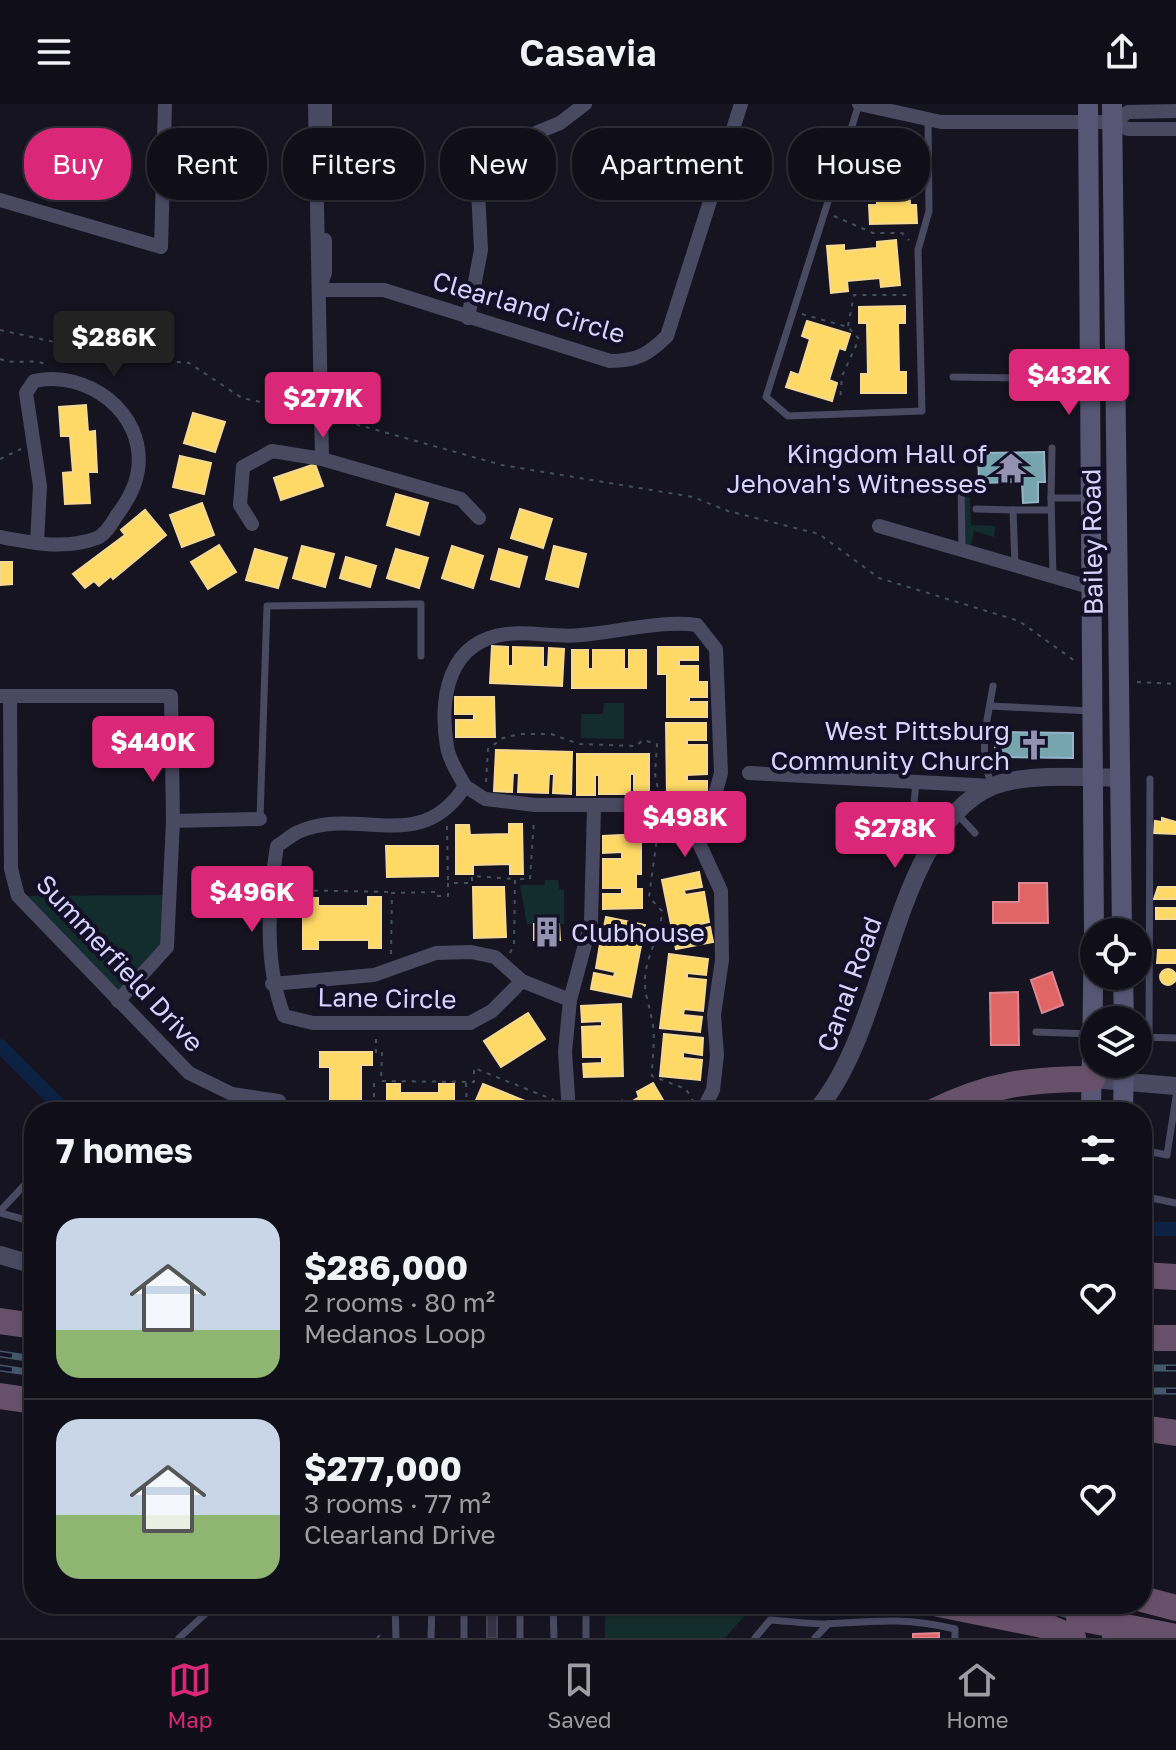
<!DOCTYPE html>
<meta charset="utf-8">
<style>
body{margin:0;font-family:"Golos Text",sans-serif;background:#191822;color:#f1f3f6;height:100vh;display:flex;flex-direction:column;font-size:30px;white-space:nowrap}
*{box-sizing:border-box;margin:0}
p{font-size:26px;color:#9c9ca2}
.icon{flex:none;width:44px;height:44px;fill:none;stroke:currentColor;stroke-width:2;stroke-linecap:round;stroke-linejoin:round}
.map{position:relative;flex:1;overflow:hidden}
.panel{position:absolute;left:24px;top:998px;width:1128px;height:512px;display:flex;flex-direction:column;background:#100f19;border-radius:32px;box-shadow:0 2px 6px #0004,0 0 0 2px #302f38}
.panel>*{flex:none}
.hud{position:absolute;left:24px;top:24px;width:1128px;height:72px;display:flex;gap:16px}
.buttons{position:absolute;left:1080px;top:814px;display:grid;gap:16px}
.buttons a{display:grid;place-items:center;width:72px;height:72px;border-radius:50%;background:#100f19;box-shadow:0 2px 6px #0004,0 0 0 2px #302f38;font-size:40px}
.price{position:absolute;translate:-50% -68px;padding:0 18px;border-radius:8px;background:#db2777;color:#fff;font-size:26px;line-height:52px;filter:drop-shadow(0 2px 4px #0008)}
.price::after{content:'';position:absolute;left:50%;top:48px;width:24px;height:18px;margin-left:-12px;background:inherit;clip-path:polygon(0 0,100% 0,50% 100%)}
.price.current{background:#222;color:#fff}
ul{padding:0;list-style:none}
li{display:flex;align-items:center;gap:24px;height:200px;padding:0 32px}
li+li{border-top:2px solid #302f38}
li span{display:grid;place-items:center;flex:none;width:224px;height:160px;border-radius:24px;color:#555}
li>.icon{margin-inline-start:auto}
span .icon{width:96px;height:96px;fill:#fffc;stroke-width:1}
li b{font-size:34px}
h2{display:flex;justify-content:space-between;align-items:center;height:96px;padding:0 32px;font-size:34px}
.tag{padding:0 28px;border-radius:32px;background:#100f19;box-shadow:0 2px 6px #0004,0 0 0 2px #302f38;font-size:28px;line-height:72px}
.tag.current{background:#db2777;color:#fff}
header{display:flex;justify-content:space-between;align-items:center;height:104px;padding:0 32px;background:#100f19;font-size:36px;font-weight:600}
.tab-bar{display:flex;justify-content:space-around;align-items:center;height:112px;border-top:2px solid #302f38;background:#100f19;font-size:22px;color:#9c9ca2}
.tab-bar a{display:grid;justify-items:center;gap:4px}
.tab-bar .current{color:#db2777}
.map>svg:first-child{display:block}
</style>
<header><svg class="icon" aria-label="menu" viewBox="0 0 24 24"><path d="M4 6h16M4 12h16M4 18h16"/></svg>Casavia<svg class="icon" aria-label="share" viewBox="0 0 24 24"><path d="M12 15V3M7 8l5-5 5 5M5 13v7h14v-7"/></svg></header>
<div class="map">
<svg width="1176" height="1534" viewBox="0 0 1176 1534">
<rect width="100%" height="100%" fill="#161421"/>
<g fill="#132c2d">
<polygon points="969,378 971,421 995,422 994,433 974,427 970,448 962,446 961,379"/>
<polygon points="604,599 624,599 624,635 581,634 581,610 603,610"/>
<polygon points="545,776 558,776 559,785 564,786 564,820 527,820 520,781 545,781"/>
<polygon points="171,791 167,843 118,897 18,792"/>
<polygon points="605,1500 755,1500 725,1534 605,1534"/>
</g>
<g fill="#ffd966" stroke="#f4d894" stroke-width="2">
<polygon points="870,50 920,50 920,64 909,64 910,101 916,101 917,119 870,120 869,101 877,101 876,68 870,68"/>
<polygon points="896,136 900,181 881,183 880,174 847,177 848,187 831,189 827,142 844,141 844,147 877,144 877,138"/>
<polygon points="905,202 905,219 898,219 899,268 906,268 906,289 861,289 861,270 868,270 867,219 859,219 859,203"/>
<polygon points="807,217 850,230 845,246 839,244 829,276 837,279 832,297 786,283 791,268 799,271 810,235 802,232"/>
<polygon points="86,301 88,328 95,327 97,368 88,368 90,399 65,400 63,369 73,368 70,332 61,332 59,303"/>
<polygon points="193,309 225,318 215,348 184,339"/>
<polygon points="180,352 211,359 204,390 173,383"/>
<polygon points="315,360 323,382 281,396 274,374"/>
<polygon points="396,390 428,399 419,431 387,421"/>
<polygon points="202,399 214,431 182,443 170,411"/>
<polygon points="520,405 552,415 543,444 511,434"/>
<polygon points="145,406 166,431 113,475 111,472 99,482 94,477 85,484 73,470 125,431 121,426"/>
<polygon points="219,441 236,468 208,485 191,458"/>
<polygon points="302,442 334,450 325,483 293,474"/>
<polygon points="452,442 483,452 473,484 442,474"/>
<polygon points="554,442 586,450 578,483 546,475"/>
<polygon points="255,445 287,454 278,484 246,476"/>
<polygon points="396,445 428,454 419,484 387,474"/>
<polygon points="499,445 527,453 519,483 491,475"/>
<polygon points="346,453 376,462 370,483 340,474"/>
<polygon points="0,458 12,458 12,480 0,481"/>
<polygon points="492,542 508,543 508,562 513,562 513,543 543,544 543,563 548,563 549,544 564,545 562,582 490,579"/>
<polygon points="658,543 698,543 698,556 679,556 679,562 698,562 698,578 707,578 707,593 689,593 689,598 707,598 707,613 667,613 667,570 658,570"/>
<polygon points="572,546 588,546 588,565 593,565 593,546 624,546 624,565 629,565 629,546 646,546 646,584 572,584"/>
<polygon points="455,593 494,593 495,633 456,633 456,616 474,616 474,610 455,610"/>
<polygon points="666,619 706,619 706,636 687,636 687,641 707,641 707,670 687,671 687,677 707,677 707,692 667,693"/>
<polygon points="496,646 572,648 571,690 553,689 554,670 549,670 548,689 518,688 519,669 513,669 512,688 494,687"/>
<polygon points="577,650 649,650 649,690 634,690 634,670 630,670 630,690 599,690 599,671 595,671 595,691 577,691"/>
<polygon points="1162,714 1176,718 1176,730 1154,729 1155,717 1162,718"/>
<polygon points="509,720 522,720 523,770 510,770 510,760 473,761 473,770 456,770 456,721 469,721 470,731 509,730"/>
<polygon points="622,731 641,731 641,770 636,770 636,785 642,785 642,804 603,805 603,790 622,790 622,784 603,784 603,755 622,755 622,748 603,749 603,732"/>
<polygon points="386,742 438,742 438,772 387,773"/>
<polygon points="699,768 702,783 684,786 685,791 704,788 709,818 692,822 693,827 710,823 713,838 676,845 662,776"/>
<polygon points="473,783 504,783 506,833 474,834"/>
<polygon points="1158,783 1176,783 1176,795 1154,795"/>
<polygon points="368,793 381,793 381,844 369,844 369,836 318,836 318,845 303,845 303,794 318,794 318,802 368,802"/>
<rect x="1156" y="804" width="20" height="11"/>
<polygon points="606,813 645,821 631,893 591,885 594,869 614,873 615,868 596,864 601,834 621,838 622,832 603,828"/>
<polygon points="534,820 559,820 560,836 534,836"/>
<polygon points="1158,846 1176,846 1176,859 1157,859"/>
<polygon points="669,850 708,855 706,871 687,869 687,874 706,876 703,907 684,905 683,911 702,913 700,928 660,924"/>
<circle cx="1168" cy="873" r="8"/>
<polygon points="621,900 623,972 584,973 583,960 602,959 602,953 583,953 582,923 602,922 602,917 582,918 581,902"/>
<polygon points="528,909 545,935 501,963 484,937"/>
<polygon points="664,930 703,934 702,951 683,948 683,954 702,956 700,976 660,972"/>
<polygon points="320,948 372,948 372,961 361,961 361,1002 372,1002 373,1008 323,1008 323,1001 330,1001 330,963 320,963"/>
<polygon points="653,979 670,1008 651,1008 649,1004 645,1008 604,1008 622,997 625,1002 639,993 637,988"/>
<polygon points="387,980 400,980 400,989 439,989 439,980 454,980 454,1008 387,1008"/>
<polygon points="483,980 530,999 526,1008 471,1008"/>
</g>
<g fill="#e06666" stroke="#de8794" stroke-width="2">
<polygon points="1019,779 1047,779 1048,819 993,819 993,798 1019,798"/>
<polygon points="1052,868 1063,901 1042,909 1031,876"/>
<polygon points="1018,888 1019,941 991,941 990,889"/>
<polygon points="939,1529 939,1534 913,1534 913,1530"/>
</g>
<g fill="#76a5af" stroke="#94b3c7" stroke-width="2">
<polygon points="1044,348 1045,378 1038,378 1038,398 1023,399 1022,378 979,379 978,349"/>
<polygon points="995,628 1073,629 1073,654 995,653"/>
</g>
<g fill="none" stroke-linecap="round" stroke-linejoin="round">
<g stroke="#0d2144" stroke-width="14">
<polyline points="0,942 66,1008"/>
<polyline points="1142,1125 1176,1125"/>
</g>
</g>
<rect fill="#343243" stroke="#433f54" stroke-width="2" x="487" y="1500" width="10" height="34"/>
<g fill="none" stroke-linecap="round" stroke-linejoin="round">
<g stroke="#44505f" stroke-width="2" stroke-dasharray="4 6" stroke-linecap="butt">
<polyline points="834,112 873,129 902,129 909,136"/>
<polyline points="802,210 848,223 859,235 842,272 840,297"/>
<polyline points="848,222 854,191 908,191"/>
<polyline points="0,226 123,253 189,259 242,294 308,308"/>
<path d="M 0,255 C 17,262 31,253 48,261"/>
<polyline points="337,315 502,361 693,393 728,407 819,430 879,474 1019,517 1075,557"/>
<polyline points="0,355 21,345"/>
<polyline points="1137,578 1176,580"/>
<polyline points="486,678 488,645 503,634 520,630 551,630 579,640 636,642 643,636 657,640 655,670 659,690"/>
<path d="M 659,719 L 649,793 L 662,807 C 661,831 647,849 645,873 C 644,889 649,900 652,916 C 656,933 652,954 652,972 L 686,985 L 693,997"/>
<polyline points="447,722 448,779"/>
<polyline points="284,786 392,788"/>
<polyline points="510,849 514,841 515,775 530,775 534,716"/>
<polyline points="391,850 392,789 436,788 436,792 448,792 448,779 472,779 472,772 515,775"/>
<polyline points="376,935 376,950 382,949 381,977 474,978 474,964 554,996"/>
<polyline points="466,979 467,1008"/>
<polyline points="379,1008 379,999 374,999 374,978 379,977"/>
<polyline points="377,1534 382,1529"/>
</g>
<g stroke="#4a4962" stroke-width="7">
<polyline points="859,0 766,293 788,312 922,307 918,146 929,107 928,15"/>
<polyline points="953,273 1089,275"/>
<polyline points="961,379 962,445"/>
<polyline points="1051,394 1052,344"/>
<polyline points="976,405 1013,406"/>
<polyline points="1015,461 1013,406 1051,406"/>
<polyline points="1053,472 1051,394 1090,394"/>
<polyline points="990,602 1092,607"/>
<polyline points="916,678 912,721 927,743"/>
<path d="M 992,680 C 977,650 988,614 993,582"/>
<polyline points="958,711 975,729"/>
<polyline points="260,715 267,502 421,500 421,552"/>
<polyline points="1036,928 1091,930"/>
<polyline points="1138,933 1176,934"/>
<polyline points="1149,934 1150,675"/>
<polyline points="1142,1046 1167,1051 1176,993"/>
<polyline points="1142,1092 1176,1099"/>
<polyline points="0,1107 34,1071"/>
<polyline points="0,1109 34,1118"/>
<polyline points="395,1500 396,1534"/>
<polyline points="464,1500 464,1534"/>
<polyline points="520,1500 520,1534"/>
<polyline points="553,1500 554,1534"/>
<polyline points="586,1500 586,1534"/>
<polyline points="1029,1500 1073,1512"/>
<polyline points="179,1534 216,1500"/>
<polyline points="431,1534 432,1500"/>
<path d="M 755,1534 L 770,1516 C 789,1517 808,1520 826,1520 C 875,1517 906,1513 955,1525 L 955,1534"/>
<polyline points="815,1534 828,1520"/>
</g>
<g stroke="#4a4962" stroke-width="14">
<polyline points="315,0 322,355"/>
<polyline points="325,0 325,75"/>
<polyline points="859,0 941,18 1113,18 1128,25 1176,25"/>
<polyline points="1113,18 1128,8 1176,7"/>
<polyline points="0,96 161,143 165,0"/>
<path d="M 319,186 L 384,186 L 610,257 C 636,257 648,251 667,232 L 741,0"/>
<polyline points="319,186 325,169 325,136"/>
<polyline points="468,214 481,146 478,86 485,61 502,43 560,19 585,0"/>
<polyline points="252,420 240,401 243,363 272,347 322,355 461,395 479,414"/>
<polyline points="879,422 1093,484"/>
<path d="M 0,433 C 33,439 65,446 97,434 C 106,430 112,419 117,411 C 126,399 136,382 138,366 C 146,308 86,265 34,277 L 26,289 L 40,382 L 37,439"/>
<polyline points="0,592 171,592 173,717 167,843 118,897"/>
<polyline points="10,592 11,765 18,792 189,969 232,990 279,997"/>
<polyline points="749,669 993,682"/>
<path d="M 465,682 C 420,753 357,701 298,728 C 291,731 284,738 277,742 C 268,798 264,859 284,912 L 313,919 L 470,919 L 492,907 L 522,877"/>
<path d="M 465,682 C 459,671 449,656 447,643 C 439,593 448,537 507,530 C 532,527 557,534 581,531 C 620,528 660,516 697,521 L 716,545 L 721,669 L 708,717 L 694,728"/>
<polyline points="465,682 485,695 535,701 633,701 673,709 694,728 721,787 722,856 714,911 717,951 713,986 702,1008"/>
<polyline points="173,717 260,715"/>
<polyline points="272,880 374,871 436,849 471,848 495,853 522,877 570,896"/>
<polyline points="569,1008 565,948 570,896 591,818 594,703"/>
</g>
<g stroke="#4a4962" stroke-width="18">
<polyline points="1092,975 1176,982"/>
<path d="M 815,1008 C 890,924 891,725 993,682 C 1025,669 1086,673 1121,674"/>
<polyline points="0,1151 34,1161"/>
</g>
<g stroke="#575674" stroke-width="20">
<polyline points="1088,0 1094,828"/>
<polyline points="1112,0 1122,828"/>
<polyline points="1123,872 1124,916"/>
<polyline points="1091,1008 1094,828"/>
<polyline points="1123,1008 1124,960"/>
<polyline points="1112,1534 1113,1500"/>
</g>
<g stroke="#67516a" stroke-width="26">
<path d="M 933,1008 C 989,980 1030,975 1092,975"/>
<polyline points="1142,1171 1176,1173"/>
<polyline points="0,1217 34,1222"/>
<polyline points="1142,1234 1176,1234"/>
<polyline points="0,1292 34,1297"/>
<polyline points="1142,1324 1176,1329"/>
<polyline points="1142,1495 1176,1504"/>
<polyline points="939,1500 1043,1521 1073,1534"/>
<polyline points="1079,1514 1176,1533"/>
</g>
<g stroke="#43596b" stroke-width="7">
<g id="rail">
<polyline points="0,1250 34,1255"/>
<polyline points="0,1264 34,1269"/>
<polyline points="1142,1264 1176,1264"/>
<polyline points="1142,1287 1176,1287"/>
</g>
</g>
<use href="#rail" stroke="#130f26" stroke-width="4" stroke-dasharray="12" stroke-linecap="butt"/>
</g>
<defs>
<g id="temple-bare" transform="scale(2.4)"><path d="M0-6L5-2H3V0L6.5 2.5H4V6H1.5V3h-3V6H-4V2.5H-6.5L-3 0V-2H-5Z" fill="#9591b1" stroke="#130f26" stroke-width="2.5" paint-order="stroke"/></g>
<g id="church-bare" transform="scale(2.4)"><path d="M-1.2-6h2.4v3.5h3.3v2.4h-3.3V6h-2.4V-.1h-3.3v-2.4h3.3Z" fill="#9591b1" stroke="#130f26" stroke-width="2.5" paint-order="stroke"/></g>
<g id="building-bare" transform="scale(2.4)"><path d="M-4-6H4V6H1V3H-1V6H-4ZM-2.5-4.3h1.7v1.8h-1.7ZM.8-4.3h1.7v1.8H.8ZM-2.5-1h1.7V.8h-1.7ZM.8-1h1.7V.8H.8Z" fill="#9591b1" stroke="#130f26" stroke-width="2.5" paint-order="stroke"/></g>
</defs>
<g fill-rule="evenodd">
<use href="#temple-bare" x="1011" y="364"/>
<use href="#church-bare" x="1034" y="641"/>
<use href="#building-bare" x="547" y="828"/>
</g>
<g text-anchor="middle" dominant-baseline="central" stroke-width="8" stroke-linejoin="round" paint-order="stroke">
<g font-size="26" fill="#d9d4ff" stroke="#130f26">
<text transform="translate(529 203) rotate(16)">Clearland Circle</text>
<text transform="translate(1092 438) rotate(-91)">Bailey Road</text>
<text transform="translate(120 859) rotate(47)">Summerfield Drive</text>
<text transform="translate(849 880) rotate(-70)">Canal Road</text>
<text transform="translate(387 894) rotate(1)">Lane Circle</text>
</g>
<g font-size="26" fill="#d9d4ff" stroke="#130f26" text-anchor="end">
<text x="987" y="349">Kingdom Hall of<tspan x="987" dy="30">Jehovah's Witnesses</tspan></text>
<text x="1010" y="626">West Pittsburg<tspan x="1010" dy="30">Community Church</tspan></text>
<text x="571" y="828" text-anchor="start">Clubhouse</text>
</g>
</g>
</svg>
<div class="buttons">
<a><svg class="icon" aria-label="locate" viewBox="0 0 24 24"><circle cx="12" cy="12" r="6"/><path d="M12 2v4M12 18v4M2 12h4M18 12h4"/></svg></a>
<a><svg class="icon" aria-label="layers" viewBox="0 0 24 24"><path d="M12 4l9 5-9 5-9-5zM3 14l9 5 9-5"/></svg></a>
</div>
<b class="price current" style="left:114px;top:275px">$286K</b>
<b class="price" style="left:1069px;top:313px">$432K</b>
<b class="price" style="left:323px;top:336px">$277K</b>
<b class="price" style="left:153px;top:680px">$440K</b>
<b class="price" style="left:685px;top:755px">$498K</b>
<b class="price" style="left:895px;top:766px">$278K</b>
<b class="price" style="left:252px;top:830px">$496K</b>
<div class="hud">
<a class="tag current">Buy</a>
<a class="tag">Rent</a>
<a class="tag">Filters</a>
<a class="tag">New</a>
<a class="tag">Apartment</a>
<a class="tag">House</a>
</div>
<section class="panel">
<h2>7 homes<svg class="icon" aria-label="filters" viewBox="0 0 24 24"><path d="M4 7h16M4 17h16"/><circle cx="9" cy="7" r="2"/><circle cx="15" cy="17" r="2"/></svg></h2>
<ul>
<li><span style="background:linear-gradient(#c9d6e8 70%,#8fb573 0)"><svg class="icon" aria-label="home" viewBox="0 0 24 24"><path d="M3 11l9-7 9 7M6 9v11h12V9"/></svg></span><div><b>$286,000</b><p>2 rooms · 80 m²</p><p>Medanos Loop</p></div><svg class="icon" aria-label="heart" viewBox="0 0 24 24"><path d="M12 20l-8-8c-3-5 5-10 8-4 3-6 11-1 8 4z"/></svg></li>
<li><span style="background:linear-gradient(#c9d6e8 60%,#8fb573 0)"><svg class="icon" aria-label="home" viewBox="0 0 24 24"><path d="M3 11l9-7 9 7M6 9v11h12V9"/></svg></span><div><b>$277,000</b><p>3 rooms · 77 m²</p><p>Clearland Drive</p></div><svg class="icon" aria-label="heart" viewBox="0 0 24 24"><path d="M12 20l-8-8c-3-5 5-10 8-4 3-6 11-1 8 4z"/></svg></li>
</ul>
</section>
</div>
<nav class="tab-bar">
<a class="current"><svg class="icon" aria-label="map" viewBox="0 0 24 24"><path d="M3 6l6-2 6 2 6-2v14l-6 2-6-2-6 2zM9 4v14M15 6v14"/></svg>Map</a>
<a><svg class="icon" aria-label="saved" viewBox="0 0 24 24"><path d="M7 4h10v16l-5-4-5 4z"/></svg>Saved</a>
<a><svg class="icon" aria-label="home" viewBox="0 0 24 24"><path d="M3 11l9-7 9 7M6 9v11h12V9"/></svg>Home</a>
</nav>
